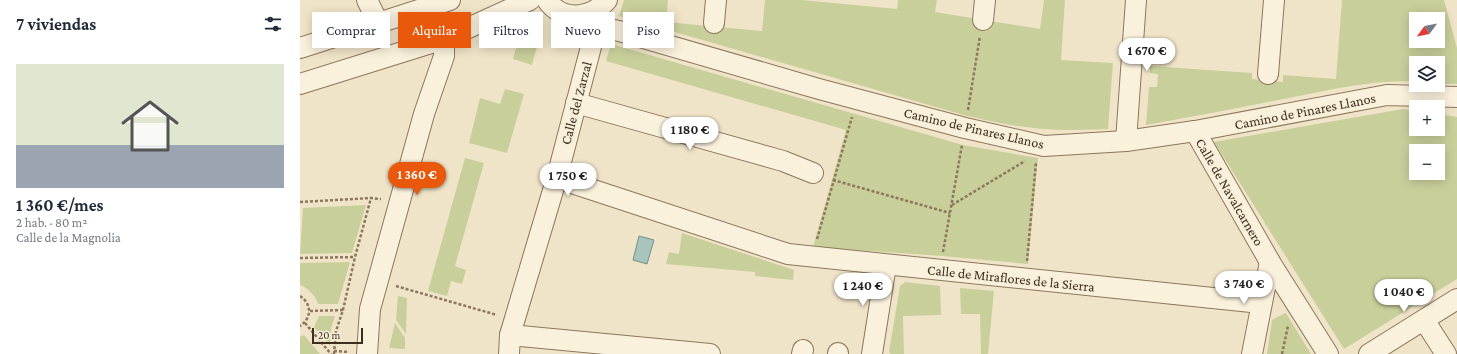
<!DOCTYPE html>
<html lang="es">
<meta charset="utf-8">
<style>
body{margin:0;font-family:"Crimson Pro",serif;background:#f6f6f7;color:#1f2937;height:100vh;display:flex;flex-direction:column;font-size:15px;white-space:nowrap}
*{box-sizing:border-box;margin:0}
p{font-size:13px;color:#747a83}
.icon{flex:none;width:22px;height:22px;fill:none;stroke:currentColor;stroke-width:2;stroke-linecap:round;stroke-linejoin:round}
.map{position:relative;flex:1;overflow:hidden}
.sheet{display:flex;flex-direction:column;background:#fff;width:300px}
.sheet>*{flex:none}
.hud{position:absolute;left:12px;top:12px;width:380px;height:36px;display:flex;gap:8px}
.needle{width:26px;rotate:238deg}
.tools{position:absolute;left:1109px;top:12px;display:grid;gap:8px}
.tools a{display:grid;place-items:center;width:36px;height:36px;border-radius:0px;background:#fff;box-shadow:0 2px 10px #0003;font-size:20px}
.scale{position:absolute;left:12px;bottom:10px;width:51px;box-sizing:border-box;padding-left:4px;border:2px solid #3d2e20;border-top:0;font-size:11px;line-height:14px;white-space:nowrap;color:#3d2e20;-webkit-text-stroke:3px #f7eed8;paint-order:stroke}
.price{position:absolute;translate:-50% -34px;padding:0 9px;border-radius:14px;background:#fff;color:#222;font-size:13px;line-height:26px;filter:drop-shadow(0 1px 2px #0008)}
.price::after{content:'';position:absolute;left:50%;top:24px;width:12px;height:9px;margin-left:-6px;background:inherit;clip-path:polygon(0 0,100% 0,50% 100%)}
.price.current{background:#ea580c;color:#fff}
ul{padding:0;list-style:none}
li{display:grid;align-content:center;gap:8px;height:212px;padding:0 16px}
li span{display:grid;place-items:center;height:124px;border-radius:0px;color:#555}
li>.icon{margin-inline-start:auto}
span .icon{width:72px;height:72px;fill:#fffc;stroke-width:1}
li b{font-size:17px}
h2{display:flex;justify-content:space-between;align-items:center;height:48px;padding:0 16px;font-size:17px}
.tag{padding:0 14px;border-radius:0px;background:#fff;box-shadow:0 2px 10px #0003;font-size:14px;line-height:36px}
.tag.current{background:#ea580c;color:#fff}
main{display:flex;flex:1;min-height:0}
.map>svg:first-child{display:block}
</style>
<main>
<section class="sheet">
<h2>7 viviendas<svg class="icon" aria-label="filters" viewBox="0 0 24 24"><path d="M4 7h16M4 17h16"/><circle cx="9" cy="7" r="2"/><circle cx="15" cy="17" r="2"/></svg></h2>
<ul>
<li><span style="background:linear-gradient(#dfe7d0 65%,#9aa5b1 0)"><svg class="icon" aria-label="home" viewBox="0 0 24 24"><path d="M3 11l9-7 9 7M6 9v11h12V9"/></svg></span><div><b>1 360 €/mes</b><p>2 hab. · 80 m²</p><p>Calle de la Magnolia</p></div></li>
</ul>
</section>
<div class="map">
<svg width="1157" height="354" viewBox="0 0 1157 354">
<rect width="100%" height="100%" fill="#f0e4c8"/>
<g fill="#c9cf9b" fill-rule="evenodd">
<path d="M 324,0 L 368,0 L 366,22 L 462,31 L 465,0 L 502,0 L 597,9 L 598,0 L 637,0 L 635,12 L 740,29 L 744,0 L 765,0 L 761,60 L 813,63 L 808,129 C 783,130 758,131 734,128 C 711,126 689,121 667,116 L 319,16 Z"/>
<path d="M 1042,0 L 1144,0 L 1157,48 L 1157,84 L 1138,84 L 1138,63 L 1116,63 L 1116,81 C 1070,80 1029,90 984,99 C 938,108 892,117 846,125 L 849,87 L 857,87 L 858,74 L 850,73 L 850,66 L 952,73 L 952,79 L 983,82 L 983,75 L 1036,79 ZM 1116,19 L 1138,19 L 1138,41 L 1116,41 Z"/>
<polygon points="223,30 240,35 232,65 213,59 221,31"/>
<polygon points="311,44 663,145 738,158 728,264 642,256 513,247 546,130 306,61"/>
<polygon points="205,89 224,94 207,153 169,143 180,98 200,104"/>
<path d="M 1103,109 L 1116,111 L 1116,129 L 1138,129 L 1138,114 L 1157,117 L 1157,279 L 1044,349 L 914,142 ZM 1116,151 L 1138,151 L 1138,173 L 1116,173 Z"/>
<polygon points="165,158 184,163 155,266 166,270 162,284 151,281 147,296 128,291"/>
<polygon points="66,205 52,253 0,254 3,208"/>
<polygon points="382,233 494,270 493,280 455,276 455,272 366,264 369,252 379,254"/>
<path d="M 50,262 L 38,304 L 18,304 C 16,296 8,288 0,285 L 0,263 Z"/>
<polygon points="605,282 640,286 641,315 603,316 604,354 591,354 589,352 600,286"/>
<polygon points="660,288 694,291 688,354 681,354 680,314 661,314"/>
<polygon points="98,296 107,298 106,334 96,320"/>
<polygon points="985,313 986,313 1011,354 967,354 972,320"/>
<polygon points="19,316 35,316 31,328 30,346 14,327"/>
<polygon points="95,323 105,338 105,349 89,348"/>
<polygon points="4,335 20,354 0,354 0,337"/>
</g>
<polygon fill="#a9c4bc" stroke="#6f938a" points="339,236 354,240 347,264 333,260"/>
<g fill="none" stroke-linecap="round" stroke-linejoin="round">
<g stroke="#8d765c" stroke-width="22">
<g id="minor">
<polyline points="67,0 79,24"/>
<path d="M 247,0 C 262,23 292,18 307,0"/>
<polyline points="683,20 685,0"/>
<polyline points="414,23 416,0"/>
<polyline points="294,26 319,31 519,89 665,128 744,146 826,141 895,131 1087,95 1157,97"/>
<polyline points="0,48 150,0"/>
<polyline points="968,74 974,0"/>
<polyline points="0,84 144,39 230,0"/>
<polyline points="276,103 483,161 513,173"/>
<polyline points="895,131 970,262 1028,354"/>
<polyline points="826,141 836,0"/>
<polyline points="257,177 275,184 488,254 961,303"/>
<polyline points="1124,320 1146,354"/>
<polyline points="210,335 410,354"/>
<polyline points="67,354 70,309 124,114 144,56 144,39"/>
<polyline points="209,354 210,335 257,177 292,43 294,26 292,14"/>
<polyline points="502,354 503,350"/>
<polyline points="538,354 538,353"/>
<polyline points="572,354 586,265"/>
<polyline points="952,354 970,262"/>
<polyline points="1069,354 1157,299"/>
</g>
</g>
<g stroke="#8d765c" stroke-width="2.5" stroke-dasharray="3 2" stroke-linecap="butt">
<polyline points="668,110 680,36"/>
<polyline points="533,180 650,213"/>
<polyline points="0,202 71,198 81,199"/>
<polyline points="652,205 725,161"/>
<polyline points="517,239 552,117"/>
<polyline points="643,252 662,145"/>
<polyline points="0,258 55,257"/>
<polyline points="727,261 736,162"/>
<polyline points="96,286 197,315"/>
<path d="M 0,296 C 12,304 12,318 0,326"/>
<polyline points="10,311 43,310"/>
<polyline points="5,323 31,354"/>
<polyline points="34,351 49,352"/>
<polyline points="34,354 36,331 43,310 55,257 71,198"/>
<polyline points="982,354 988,326"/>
</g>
<use href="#minor" stroke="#faf1dc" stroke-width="20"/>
</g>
<g text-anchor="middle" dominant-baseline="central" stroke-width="3" stroke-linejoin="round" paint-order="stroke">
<g font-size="14" fill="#3d2e20" stroke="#f7eed8">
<text transform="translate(276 103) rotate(-75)">Calle del Zarzal</text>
<text transform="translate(1005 111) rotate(-11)">Camino de Pinares Llanos</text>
<text transform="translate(674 128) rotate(13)">Camino de Pinares Llanos</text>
<text transform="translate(930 192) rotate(60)">Calle de Navalcarnero</text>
<text transform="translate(711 278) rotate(6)">Calle de Miraflores de la Sierra</text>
</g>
</g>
</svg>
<div class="tools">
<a><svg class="needle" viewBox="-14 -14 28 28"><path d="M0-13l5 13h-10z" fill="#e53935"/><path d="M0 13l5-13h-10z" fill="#747a83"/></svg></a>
<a><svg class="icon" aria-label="layers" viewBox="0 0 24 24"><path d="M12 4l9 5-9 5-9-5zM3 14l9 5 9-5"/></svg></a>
<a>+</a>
<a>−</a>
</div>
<div class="scale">20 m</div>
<b class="price" style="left:847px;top:72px">1 670 €</b>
<b class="price" style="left:390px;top:151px">1 180 €</b>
<b class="price current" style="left:117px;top:196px">1 360 €</b>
<b class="price" style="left:268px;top:197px">1 750 €</b>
<b class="price" style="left:944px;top:305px">3 740 €</b>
<b class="price" style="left:563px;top:307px">1 240 €</b>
<b class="price" style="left:1104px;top:313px">1 040 €</b>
<div class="hud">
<a class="tag">Comprar</a>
<a class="tag current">Alquilar</a>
<a class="tag">Filtros</a>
<a class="tag">Nuevo</a>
<a class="tag">Piso</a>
</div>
</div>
</main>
